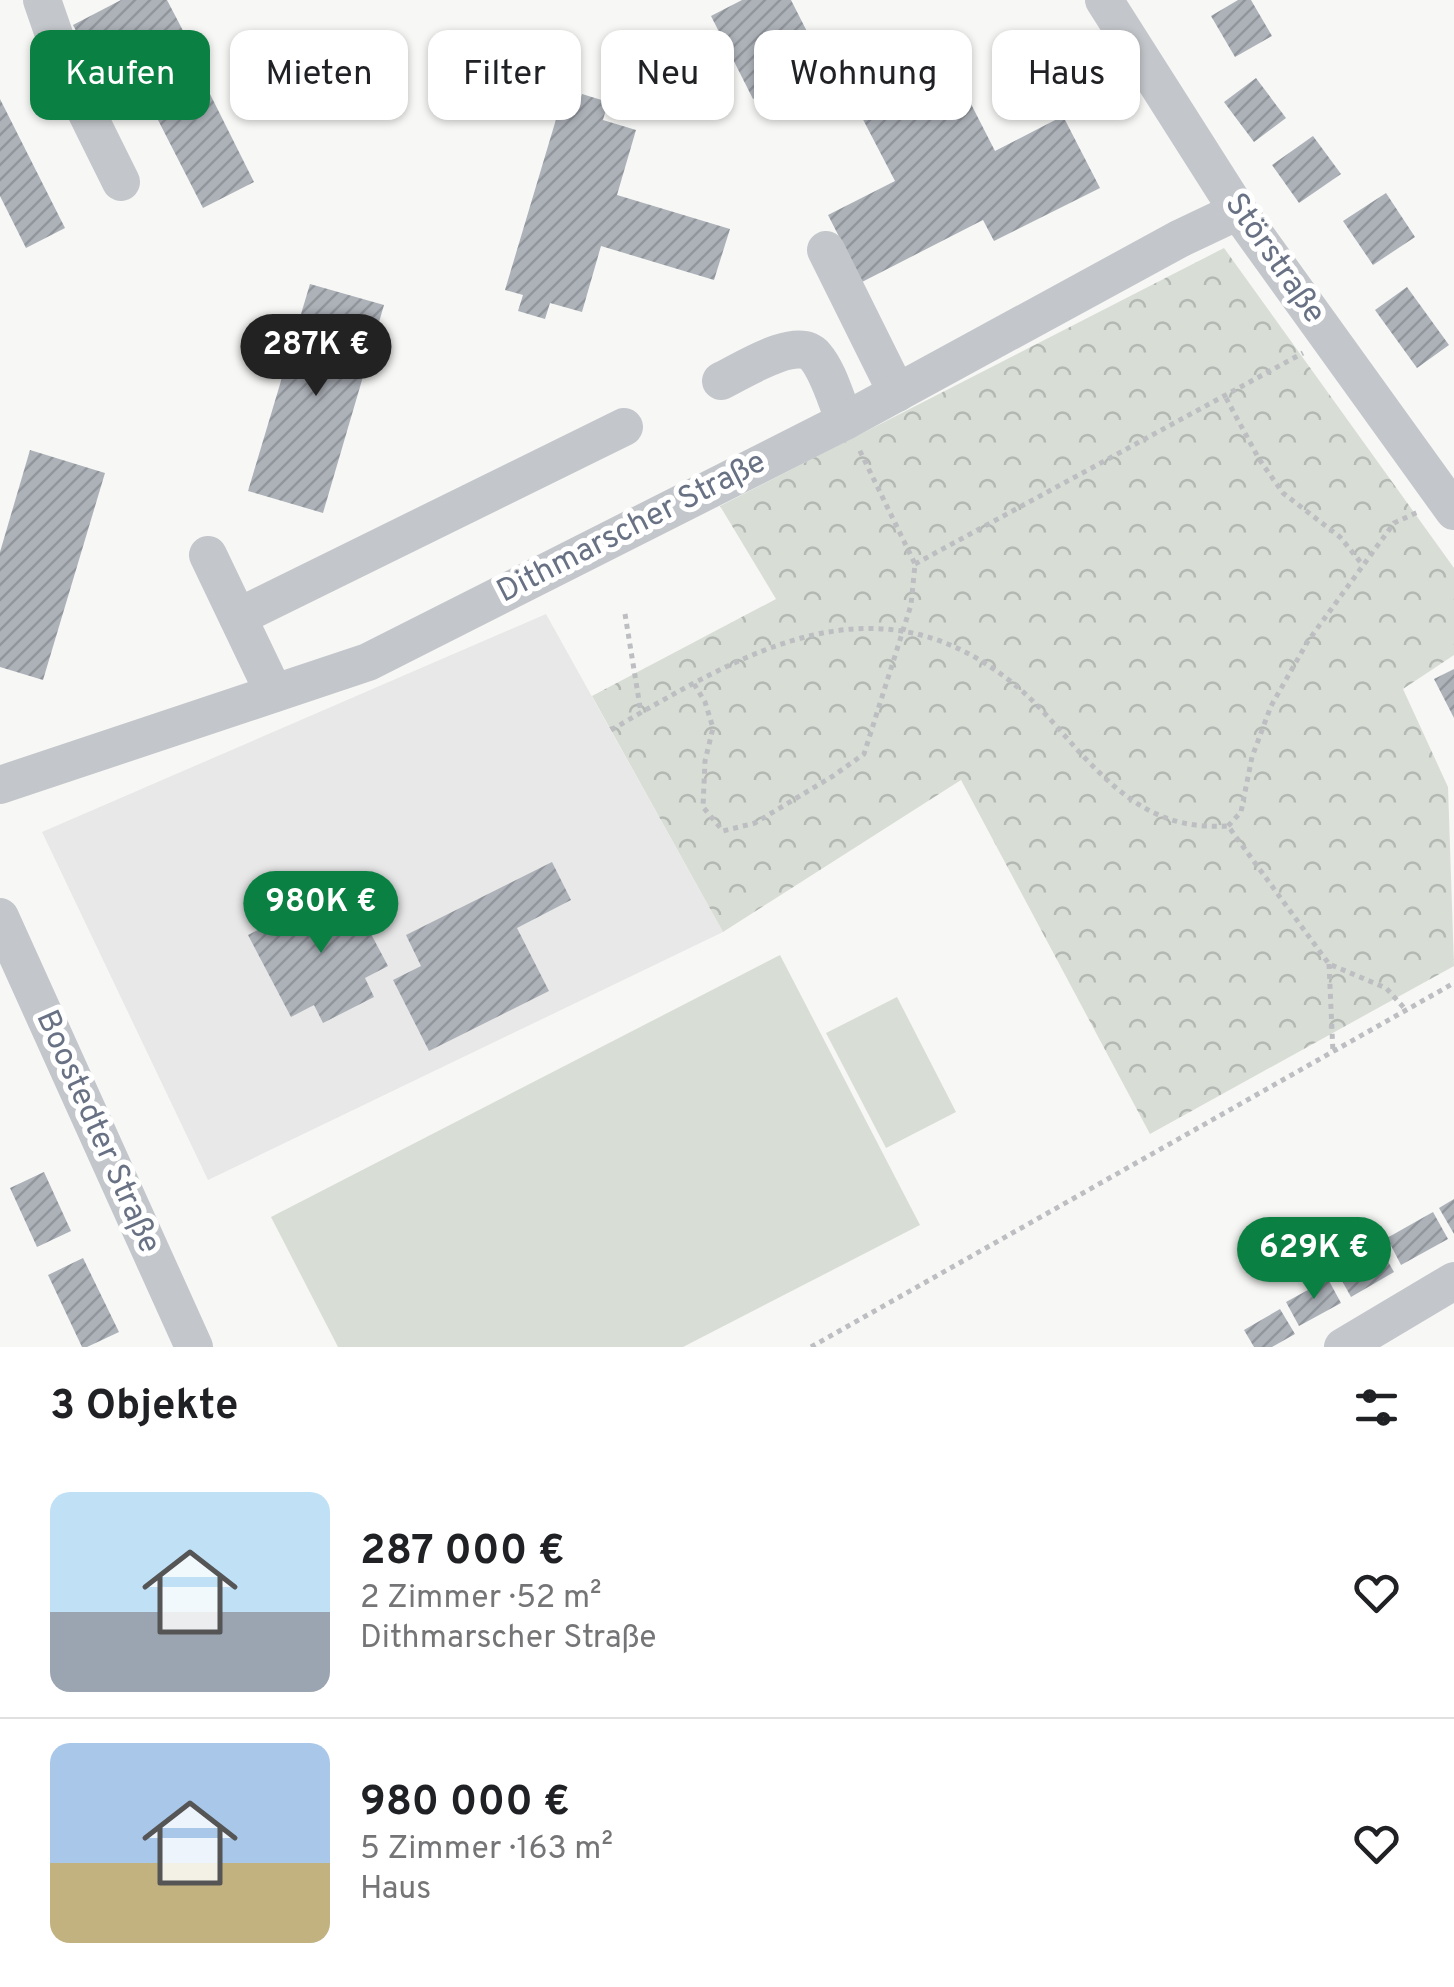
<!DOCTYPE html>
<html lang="de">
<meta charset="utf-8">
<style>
body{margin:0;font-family:Overpass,sans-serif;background:#f2f2f2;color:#202124;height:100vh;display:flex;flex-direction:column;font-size:38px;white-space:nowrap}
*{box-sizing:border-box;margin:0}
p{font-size:32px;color:#757577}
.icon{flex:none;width:55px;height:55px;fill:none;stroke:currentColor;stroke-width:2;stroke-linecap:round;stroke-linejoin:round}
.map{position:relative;height:1347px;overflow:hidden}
.sheet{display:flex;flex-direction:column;background:#fff;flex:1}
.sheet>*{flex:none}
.top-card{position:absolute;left:30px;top:30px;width:1395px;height:90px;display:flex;gap:20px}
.price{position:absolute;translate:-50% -85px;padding:0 22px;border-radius:35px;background:#0b8043;color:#fff;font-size:32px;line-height:65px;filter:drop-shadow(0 2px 5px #0008)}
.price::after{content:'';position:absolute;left:50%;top:60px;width:30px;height:22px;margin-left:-15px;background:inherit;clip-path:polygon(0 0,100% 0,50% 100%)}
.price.selected{background:#222;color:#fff}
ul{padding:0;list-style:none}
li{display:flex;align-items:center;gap:30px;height:250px;padding:0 50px}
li+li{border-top:2px solid #e0e0e0}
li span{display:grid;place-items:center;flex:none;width:280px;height:200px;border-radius:20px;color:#555}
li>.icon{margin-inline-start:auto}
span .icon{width:120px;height:120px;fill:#fffc;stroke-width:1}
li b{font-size:42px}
h2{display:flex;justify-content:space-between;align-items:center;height:120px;padding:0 50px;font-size:42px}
.chip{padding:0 35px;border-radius:20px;background:#fff;box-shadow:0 2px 8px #0004;font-size:35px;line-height:90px}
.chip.selected{background:#0b8043;color:#fff}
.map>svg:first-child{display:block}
</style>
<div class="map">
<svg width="1454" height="1347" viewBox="0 0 1454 1347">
<defs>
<pattern id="forest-crowns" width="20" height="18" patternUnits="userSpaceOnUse" patternTransform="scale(2.5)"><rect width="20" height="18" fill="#d8ded6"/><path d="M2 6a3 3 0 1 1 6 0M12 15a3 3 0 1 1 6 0" fill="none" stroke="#b3b8b3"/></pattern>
<pattern id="building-hatch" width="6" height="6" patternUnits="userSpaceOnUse" patternTransform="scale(2.5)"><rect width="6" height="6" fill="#adb2b9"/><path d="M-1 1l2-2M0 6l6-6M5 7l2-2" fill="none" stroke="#91959c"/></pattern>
</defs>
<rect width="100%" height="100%" fill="#f7f7f5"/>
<polygon fill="#e8e8e8" points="546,614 723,932 208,1180 42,832"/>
<polygon fill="url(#forest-crowns)" points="1224,248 1454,568 1454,655 1403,689 1448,787 1454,966 1150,1134 961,780 723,932 592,696 776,599 720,506"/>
<g fill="#d8ded6">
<polygon points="780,955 920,1225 683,1347 338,1347 271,1217"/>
<polygon points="897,997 956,1112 886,1148 826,1033"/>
</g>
<g fill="url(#building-hatch)">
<polygon points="121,0 167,0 203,69 118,112 73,25"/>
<polygon points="742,0 791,0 823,63 753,99 711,16"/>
<polygon points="1238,0 1251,0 1272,36 1235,57 1211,16"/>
<polygon points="925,74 947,116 971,104 995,151 1063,116 1100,188 994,241 983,220 862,282 828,215 895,181 857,108"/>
<polygon points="1256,78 1286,118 1254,142 1224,102"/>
<polygon points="210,94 254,182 203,208 158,120"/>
<polygon points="582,94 608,102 603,120 636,130 617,195 730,229 714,280 601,246 582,312 550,303 545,319 518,311 523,295 505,290 560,106 577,111"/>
<polygon points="0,99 65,228 26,248 0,196"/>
<polygon points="1313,136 1341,174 1299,203 1272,165"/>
<polygon points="1386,193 1415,237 1373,265 1343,221"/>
<polygon points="310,284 384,305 323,513 248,491"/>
<polygon points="1407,287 1449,345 1417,368 1375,310"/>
<polygon points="30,450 105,473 43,680 0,667 0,552"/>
<polygon points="1454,669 1454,718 1434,679"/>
<polygon points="552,862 571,900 517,928 549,991 429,1051 393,980 421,966 406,935"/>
<polygon points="345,885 388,966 365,978 374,997 323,1023 314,1005 291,1017 248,935"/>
<polygon points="44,1172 71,1231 37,1247 10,1188"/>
<polygon points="1454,1199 1454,1234 1439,1208"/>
<polygon points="1433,1212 1448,1239 1401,1265 1387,1238"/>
<polygon points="1379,1246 1394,1272 1351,1297 1336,1270"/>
<polygon points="83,1258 119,1332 87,1347 82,1347 48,1275"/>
<polygon points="1328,1279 1341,1303 1299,1326 1286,1302"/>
<polygon points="1280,1309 1295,1334 1272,1347 1254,1347 1244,1330"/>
</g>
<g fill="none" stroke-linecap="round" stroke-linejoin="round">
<g stroke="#bdbec1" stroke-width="5" stroke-dasharray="5 5" stroke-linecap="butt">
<polyline points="1226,398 1259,459 1283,493 1340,537 1362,564"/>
<polyline points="915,564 1303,353"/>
<polyline points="625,614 641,713"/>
<polyline points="694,684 705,702 713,728 705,761 703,807 723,831 755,823 833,776 864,754 911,605 915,564 859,449"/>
<path d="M 611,730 C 746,652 879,568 1021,690 C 1044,710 1063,735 1084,757 C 1126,801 1163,830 1228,826 L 1329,964 L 1386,988 L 1406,1010"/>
<polyline points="1228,826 1241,812 1252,757 1271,706 1308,641 1394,523 1418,512"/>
<polyline points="1329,964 1333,1053"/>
<polyline points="811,1347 1454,983"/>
</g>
<g stroke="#c3c6ca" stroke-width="38">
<polyline points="42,0 68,75 121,182"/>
<polyline points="1104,0 1238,211 1454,511"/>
<polyline points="826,250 897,393"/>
<path d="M 721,381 C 742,371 797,335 815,356 C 829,372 836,401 845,421"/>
<polyline points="208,555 274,693"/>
<polyline points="238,617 624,427"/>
<polyline points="0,785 368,662 845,421 1179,239 1238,211"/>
<polyline points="0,917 194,1347"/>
<polyline points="1343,1347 1454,1281"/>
</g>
</g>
<g text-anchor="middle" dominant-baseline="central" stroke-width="10" stroke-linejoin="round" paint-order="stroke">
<g font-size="32" fill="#697284" stroke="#fff">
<text transform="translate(1274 259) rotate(55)">Störstraße</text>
<text transform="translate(632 528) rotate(-27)">Dithmarscher Straße</text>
<text transform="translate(97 1132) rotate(66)">Boostedter Straße</text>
</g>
</g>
</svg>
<b class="price selected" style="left:316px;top:399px">287K €</b>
<b class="price" style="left:321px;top:956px">980K €</b>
<b class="price" style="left:1314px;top:1302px">629K €</b>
<div class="top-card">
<a class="chip selected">Kaufen</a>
<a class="chip">Mieten</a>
<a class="chip">Filter</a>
<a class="chip">Neu</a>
<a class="chip">Wohnung</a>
<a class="chip">Haus</a>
</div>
</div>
<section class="sheet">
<h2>3 Objekte<svg class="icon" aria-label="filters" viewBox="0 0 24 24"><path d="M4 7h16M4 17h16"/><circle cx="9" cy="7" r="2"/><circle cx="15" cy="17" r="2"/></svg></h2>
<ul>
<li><span style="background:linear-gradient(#bfe0f5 60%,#9aa5b1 0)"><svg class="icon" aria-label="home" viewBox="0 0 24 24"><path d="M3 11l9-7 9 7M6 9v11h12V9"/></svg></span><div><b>287 000 €</b><p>2 Zimmer · 52 m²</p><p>Dithmarscher Straße</p></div><svg class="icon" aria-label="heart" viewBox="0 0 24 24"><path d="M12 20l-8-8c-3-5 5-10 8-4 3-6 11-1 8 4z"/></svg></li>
<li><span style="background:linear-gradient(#a9c7e8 60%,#c2b280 0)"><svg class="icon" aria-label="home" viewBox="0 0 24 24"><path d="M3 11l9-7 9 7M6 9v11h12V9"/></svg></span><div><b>980 000 €</b><p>5 Zimmer · 163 m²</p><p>Haus</p></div><svg class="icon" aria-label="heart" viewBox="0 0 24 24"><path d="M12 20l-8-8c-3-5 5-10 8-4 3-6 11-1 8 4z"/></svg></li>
</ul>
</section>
